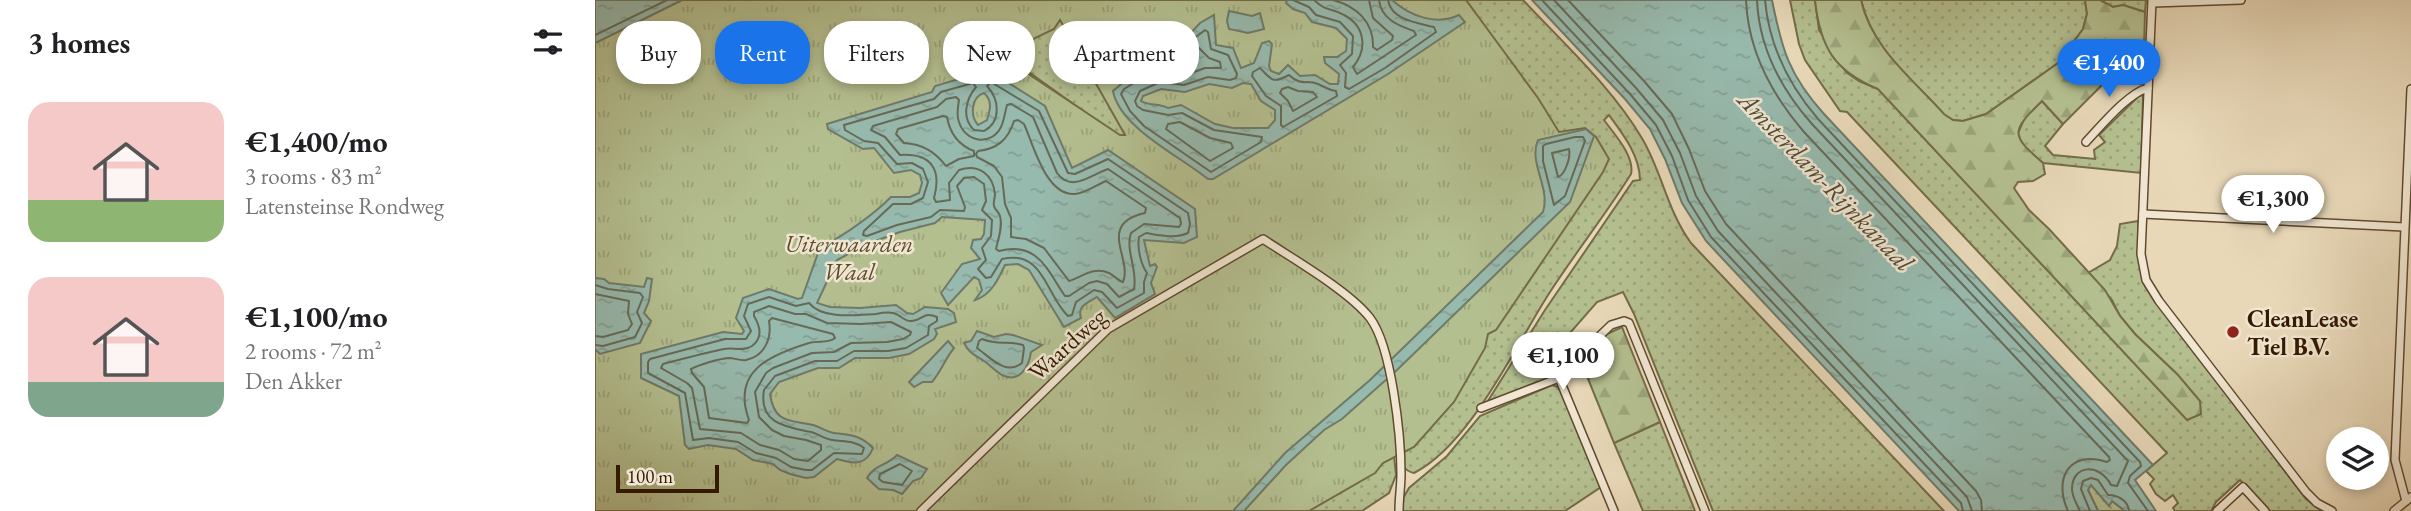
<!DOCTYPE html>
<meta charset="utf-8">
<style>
body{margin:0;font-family:"EB Garamond",serif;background:#f2f2f2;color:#202124;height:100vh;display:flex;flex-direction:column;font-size:26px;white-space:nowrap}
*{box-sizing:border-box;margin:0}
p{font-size:23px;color:#757577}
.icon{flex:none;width:38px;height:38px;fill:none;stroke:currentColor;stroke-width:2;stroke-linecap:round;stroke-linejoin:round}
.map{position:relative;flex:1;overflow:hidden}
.side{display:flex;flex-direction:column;background:#fff;width:595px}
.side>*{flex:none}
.hud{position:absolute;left:21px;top:21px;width:665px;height:63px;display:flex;gap:14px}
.controls{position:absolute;left:1731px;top:427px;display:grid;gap:14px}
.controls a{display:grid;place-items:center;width:63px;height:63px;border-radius:50%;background:#fff;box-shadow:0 4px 10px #0003;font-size:35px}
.scale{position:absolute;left:21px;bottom:18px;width:103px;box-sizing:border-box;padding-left:7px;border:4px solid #351a00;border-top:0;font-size:19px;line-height:24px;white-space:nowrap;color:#351a00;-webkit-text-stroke:5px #f0e6d1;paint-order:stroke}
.price{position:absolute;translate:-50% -60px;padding:0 16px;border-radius:24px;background:#fff;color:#222;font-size:23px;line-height:46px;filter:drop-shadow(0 2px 4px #0008)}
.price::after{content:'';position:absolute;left:50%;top:42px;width:21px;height:16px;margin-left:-10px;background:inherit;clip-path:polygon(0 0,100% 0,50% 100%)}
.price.active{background:#1a73e8;color:#fff}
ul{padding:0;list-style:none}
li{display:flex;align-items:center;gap:21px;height:175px;padding:0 28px}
li span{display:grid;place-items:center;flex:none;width:196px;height:140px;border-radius:21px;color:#555}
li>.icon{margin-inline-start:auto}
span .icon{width:84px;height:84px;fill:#fffc;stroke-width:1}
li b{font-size:30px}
h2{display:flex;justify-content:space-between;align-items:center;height:84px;padding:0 28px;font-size:30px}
.pill{padding:0 24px;border-radius:28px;background:#fff;box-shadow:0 4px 10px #0003;font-size:24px;line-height:63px}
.pill.active{background:#1a73e8;color:#fff}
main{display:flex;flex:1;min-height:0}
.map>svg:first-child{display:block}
</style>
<main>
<section class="side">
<h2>3 homes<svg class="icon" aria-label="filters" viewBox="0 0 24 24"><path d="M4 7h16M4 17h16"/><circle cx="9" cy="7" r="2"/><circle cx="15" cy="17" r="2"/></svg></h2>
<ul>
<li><span style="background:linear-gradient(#f6c9c9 70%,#8fb573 0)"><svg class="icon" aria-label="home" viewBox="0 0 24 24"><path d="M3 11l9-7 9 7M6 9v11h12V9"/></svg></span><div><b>€1,400/mo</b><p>3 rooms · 83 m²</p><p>Latensteinse Rondweg</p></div></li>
<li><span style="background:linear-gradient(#f6c9c9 75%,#7fa58c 0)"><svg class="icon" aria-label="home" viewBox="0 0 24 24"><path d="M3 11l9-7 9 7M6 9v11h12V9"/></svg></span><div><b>€1,100/mo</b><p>2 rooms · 72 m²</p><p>Den Akker</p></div></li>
</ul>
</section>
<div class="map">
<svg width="1816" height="511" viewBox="0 0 1816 511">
<defs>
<pattern id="grass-dots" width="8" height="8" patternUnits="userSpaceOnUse" patternTransform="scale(1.75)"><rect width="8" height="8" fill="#b4bf90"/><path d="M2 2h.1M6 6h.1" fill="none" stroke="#9ba47a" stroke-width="1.8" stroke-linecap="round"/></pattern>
<pattern id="forest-firs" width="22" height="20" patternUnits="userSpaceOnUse" patternTransform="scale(1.75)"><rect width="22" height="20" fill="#b4bf90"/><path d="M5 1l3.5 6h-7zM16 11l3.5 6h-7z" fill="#9ba47a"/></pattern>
<pattern id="park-tufts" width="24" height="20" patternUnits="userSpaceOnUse" patternTransform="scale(1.75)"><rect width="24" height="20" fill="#b4bf90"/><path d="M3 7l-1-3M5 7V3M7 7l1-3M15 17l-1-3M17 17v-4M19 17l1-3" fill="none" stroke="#9ba47a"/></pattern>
<pattern id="water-ripples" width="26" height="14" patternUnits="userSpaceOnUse" patternTransform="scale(1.75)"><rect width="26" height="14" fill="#97baae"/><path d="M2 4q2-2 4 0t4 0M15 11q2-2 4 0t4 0" fill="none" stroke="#839f94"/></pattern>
</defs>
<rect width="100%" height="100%" fill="#e8d8b8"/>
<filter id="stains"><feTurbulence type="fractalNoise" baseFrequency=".00286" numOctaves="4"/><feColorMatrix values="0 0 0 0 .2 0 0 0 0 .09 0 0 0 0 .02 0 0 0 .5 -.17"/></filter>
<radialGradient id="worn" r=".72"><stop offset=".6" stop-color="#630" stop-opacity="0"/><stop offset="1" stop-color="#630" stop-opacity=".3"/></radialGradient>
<g fill="url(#grass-dots)" stroke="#746c48" stroke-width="2">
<path d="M 845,0 L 928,0 C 968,43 1018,88 1048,140 C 1067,173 1073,212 1096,243 L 1349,511 L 1118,511 L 1039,314 L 1028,292 L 1002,302 L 974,334 L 952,370 L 955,378 L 891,404 L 950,310 L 1038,181 L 1045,180 C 1045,156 1028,134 1014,115 L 1009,120 C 1019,134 1040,156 1036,174 C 1011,214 981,252 955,292 C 920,346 876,444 819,473 C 808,471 806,462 805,453 L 948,137 L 533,143 L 421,63 L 94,24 Z"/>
<polygon points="1195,0 1220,0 1224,30 1251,72 1264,81 1283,89 1592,419 1583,375 1540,334 1525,316 1517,300 1493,273 1515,260 1522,246 1525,224 1543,221 1543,254 1550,286 1711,499 1727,511 1675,511 1645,480 1621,502 1616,511 1580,511 1578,508 1583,503 1578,495 1570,501 1561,494 1555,484 1559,479 1551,471 1572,453 1252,112 1245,111 1210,60 1204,44"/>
<path d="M 1266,0 L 1490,0 L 1492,14 L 1488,29 L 1463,63 L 1391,114 L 1368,121 L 1358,120 L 1348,114 C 1317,78 1277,49 1266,0 Z"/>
<polygon points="1505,0 1551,0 1550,12 1528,5 1518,7"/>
<polygon points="1545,95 1548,96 1546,173 1448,163 1426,144 1423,133 1430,117 1447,101 1468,124 1450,146 1458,155 1500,159 1499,150 1510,142 1504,135"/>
<polygon points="791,380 801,475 794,493 767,511 649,511"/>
<polygon points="957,385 963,387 967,393 1006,487 970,511 807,511 806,502 814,488 852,456 885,416"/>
<polygon points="1065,422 1100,511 1048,511 1019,443"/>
<polygon points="1498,485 1515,503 1517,501 1530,511 1503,511 1493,490 1494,486"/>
</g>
<g fill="url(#forest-firs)" stroke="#746c48" stroke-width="2">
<path d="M 1220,0 L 1266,0 C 1277,49 1317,78 1349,114 L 1358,120 L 1368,121 L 1391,114 L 1463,63 L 1488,29 L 1492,14 L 1490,0 L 1505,0 L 1518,7 L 1528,5 L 1550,12 L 1548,84 L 1544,84 L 1528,68 L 1524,68 L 1468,124 L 1447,101 C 1415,132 1416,135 1448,163 L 1450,174 L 1438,181 L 1423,182 L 1419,188 L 1434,210 L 1454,229 L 1510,290 L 1525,316 L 1540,334 L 1583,375 L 1605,401 L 1606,414 L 1592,420 L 1283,89 C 1239,71 1225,47 1220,0 Z"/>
<polygon points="1027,327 1065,422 1019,443 985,359 1012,334"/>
</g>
<path fill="url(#park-tufts)" stroke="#746c48" stroke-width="2" fill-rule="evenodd" d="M 87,0 L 871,0 L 943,98 L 964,132 L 990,128 L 1001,137 L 1014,159 L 1008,172 L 901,330 L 893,334 L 890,348 L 859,402 L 819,447 L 788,463 L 780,473 L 714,511 L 0,511 L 0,43 ZM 465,20 L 530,135 L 525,135 L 423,67 L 423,50 L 440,38 L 459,29 Z"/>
<g fill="url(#water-ripples)" stroke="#707a68" stroke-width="2" fill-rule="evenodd">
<polygon points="0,0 87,0 0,43"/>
<path d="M 692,0 L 797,0 C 815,16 841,26 864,15 L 870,22 L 793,74 L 618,179 L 613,179 L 605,173 C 578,153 524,125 518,91 L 542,71 L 549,52 L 561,46 L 569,30 L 596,33 L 605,23 L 619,15 L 621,45 L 638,48 L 646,68 L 659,63 L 667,43 L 674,41 L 677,44 L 674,66 L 676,71 L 684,74 L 693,65 L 705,76 L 720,75 L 735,84 L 743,84 L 744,74 L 730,63 L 729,57 L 742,57 L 751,51 L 752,39 L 741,28 L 717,22 L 710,13 L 698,9 L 691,3 ZM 648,83 L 656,84 L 666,101 L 680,110 L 680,120 L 673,128 L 638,128 L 620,124 L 586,105 L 573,108 C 564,103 554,106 546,101 L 548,96 L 566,89 L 590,92 L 614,84 L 637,88 Z"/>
<path d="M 937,0 L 1177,0 C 1187,50 1194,75 1229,114 L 1558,465 L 1540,480 L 1561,511 L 1530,511 L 1517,501 L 1514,506 L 1496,485 L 1493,490 L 1503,511 L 1364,511 L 1111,241 L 1087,203 L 1070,159 L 1055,129 L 1030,99 Z"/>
<polygon points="634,11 657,16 665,13 669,29 653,33 634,29 632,21"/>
<path d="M 384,73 L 401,75 L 450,106 L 477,168 L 513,150 L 600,209 L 602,237 L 589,243 L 549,240 L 555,266 L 560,264 L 562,267 L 556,283 L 560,294 L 520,318 L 502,297 C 492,303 482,306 486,318 L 469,327 L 434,270 L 423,264 L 410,265 C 403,280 396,295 380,300 L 387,290 L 384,280 L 379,277 L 353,305 L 346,293 L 367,264 L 385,259 L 376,248 L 378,240 L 386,239 L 389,234 L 390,220 L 347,217 L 340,223 L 305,232 L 272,244 L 242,260 L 222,303 L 235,307 L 265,308 L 301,305 L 312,313 L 318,314 L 330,307 L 353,309 L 359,313 L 361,322 L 340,329 L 342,334 L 339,339 L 314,354 L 294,358 L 260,358 L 244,368 L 223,368 L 184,382 L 175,394 C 179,423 194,420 218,425 C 225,427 232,432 239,433 C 255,435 266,435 278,448 C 271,466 259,464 242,459 L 219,477 L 211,478 L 195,474 L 185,470 L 178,464 L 158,460 L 141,449 L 113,445 L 94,449 L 90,445 L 84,396 L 46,378 L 46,354 L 128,332 L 147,334 L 149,331 L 141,318 L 148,298 L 174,289 L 203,299 L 207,298 L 223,253 L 226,248 C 252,233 275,218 296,197 L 315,197 L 324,193 L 327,183 L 325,175 L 316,170 L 299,173 L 279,148 L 268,149 L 233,129 L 232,124 L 337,92 L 340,86 ZM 389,93 C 398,101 395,110 392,120 L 383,125 C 375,116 376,97 389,93 Z"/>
<path d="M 991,129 L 999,136 L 975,202 L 802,370 L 747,419 L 729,430 L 691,465 L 649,511 L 638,511 L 690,453 L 775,380 L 948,212 C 956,188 933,163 943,140 Z"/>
<polygon points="0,278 9,279 14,283 49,287 52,278 57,279 54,301 49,313 56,321 45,343 5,354 0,349"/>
<path d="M 382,331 L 399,337 L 411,334 L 418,335 L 447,345 L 436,352 C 434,366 425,384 407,375 C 400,371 395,365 389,361 C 380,355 374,353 369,343 L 376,341 Z"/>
<path d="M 353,341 L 359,348 C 350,359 347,370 337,382 L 328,382 L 319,387 L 314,382 Z"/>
<path d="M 302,455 L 332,469 L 326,478 L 318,481 L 307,494 L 298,490 L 284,489 L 272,478 C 280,464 292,466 302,455 Z"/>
</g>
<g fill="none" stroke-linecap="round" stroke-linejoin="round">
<g stroke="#666a57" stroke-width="2">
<path d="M 698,0 L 714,7 L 721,15 L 745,22 L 758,36 L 757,54 L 745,65 L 751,73 L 750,87 L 754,89 L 790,68 L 841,32 L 839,27 C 823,23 796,20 793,0"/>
<path d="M 719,0 C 733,13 736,7 749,15 C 770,26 773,49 758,67 L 762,74 L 821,35 L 819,31 C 804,26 786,19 784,0"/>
<path d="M 738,0 C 761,6 779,22 778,47 L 782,50 L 797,40 L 798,36 L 778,18 L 774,0"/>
<polyline points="947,0 1035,94 1061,125 1077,156 1093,200 1116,237 1366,503 1368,511"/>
<polyline points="959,0 1041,88 1068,120 1085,153 1101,196 1123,231 1372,497 1377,511"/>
<polyline points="973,0 1049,81 1077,114 1094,149 1110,191 1131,224 1381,491 1386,500 1387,511"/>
<path d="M 1151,0 C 1153,50 1177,95 1209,132 L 1514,457 L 1515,460 L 1512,462 C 1474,449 1458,479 1473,511"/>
<path d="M 1162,0 C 1164,48 1186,89 1217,124 L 1533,461 L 1522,486 L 1516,485 C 1505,463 1477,464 1477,489 C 1477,497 1482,504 1485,511"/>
<path d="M 1170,0 C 1174,46 1193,84 1223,119 L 1545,462 L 1546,466 L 1535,476 L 1533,483 L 1553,511"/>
<polygon points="610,30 613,32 616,49 633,55 642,74 641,78 635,80 613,77 589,85 565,82 545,91 540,101 542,106 548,110 573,115 587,113 619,130 667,137 666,142 616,172 549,126 535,111 526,94 529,89 544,80 553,59 566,51 572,39 597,40"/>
<polyline points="0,35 72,0"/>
<polygon points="603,47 614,58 625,62 626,68 610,68 588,76 559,72 561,64 571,58 578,48 591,49"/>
<path d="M 665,68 C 677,80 677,84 694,75 C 707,87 711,79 723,84 C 730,87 733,90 741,91 L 742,96 L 688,127 L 686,125 L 686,106 L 671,96 L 657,76 L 658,72 Z"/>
<path d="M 396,82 L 444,111 L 473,173 L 480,174 L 513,159 L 593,213 L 595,224 L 593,233 C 580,239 564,235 551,233 L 544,237 C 542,248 546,265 552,273 L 549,282 L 549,293 L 522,308 L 507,292 L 499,290 L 481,302 L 477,315 L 473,316 C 451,296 449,249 407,259 L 396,277 L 391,278 L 383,269 L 391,260 L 387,248 L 396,236 L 397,220 L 387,210 L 391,201 L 389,184 L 379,177 L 369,178 L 362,186 L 370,207 L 369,211 L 345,210 L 336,217 L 302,225 L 272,236 L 268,235 L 269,231 L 298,204 L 316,204 L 328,198 L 333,182 L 328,169 L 317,163 L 302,164 L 283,143 L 269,141 L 250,130 L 249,125 L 339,99 L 346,92 L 378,83 L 381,87 C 371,99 366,118 379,130 L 389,131 C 407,121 404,99 392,86 Z"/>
<polygon points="693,87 703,91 718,92 722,97 698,111 693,101 685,93 687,89"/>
<path d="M 361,97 L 364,100 C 363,107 361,115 364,122 C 370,142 396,147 406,127 C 409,121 410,112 412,105 L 416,104 L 438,117 L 462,173 C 477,193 495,175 513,169 L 585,218 L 586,224 L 584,227 L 549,224 L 536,233 C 530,250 543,270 539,289 L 524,297 L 512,284 L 502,281 L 494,283 L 474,296 L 470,296 C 452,270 443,241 404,251 L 401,249 C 403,239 408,227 405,216 C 404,212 400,210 399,206 C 398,202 400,198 400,194 C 398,175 384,163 364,170 L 354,183 L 355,200 L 341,202 L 339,198 C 347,169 336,153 305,155 L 290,137 L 276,130 L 278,126 L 342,107 L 351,99 Z"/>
<path d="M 348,116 L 352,117 C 355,134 363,145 379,151 L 379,156 L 364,159 L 351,166 C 340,152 328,144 309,143 L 301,134 L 303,129 Z"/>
<path d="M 423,120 L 429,124 C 439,146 451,196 480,194 C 491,193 501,185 511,181 L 551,208 L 550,213 C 501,224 538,259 528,282 C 523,281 520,276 514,273 C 498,266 487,277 474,281 L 449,248 L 431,239 L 416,237 L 416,218 L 410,204 L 407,177 L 399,166 L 382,157 L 381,154 L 383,151 C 402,149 413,140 419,121 Z"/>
<polygon points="585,122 615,138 636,143 638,148 615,161 571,129 573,124"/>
<polygon points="980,137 988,137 990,141 970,196 959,205 948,161 948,146 951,144"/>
<path d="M 974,149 C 976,157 970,175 963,177 L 957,153 Z"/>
<polyline points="0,285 13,289 45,293 48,297 42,312 47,323 40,337 8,346 0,345"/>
<polyline points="0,294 34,301 33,314 37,324 33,330 8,337 0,336"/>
<path d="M 174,297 L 201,306 L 214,303 C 228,320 261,315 281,314 C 286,313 293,312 298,313 C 305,314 309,322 317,321 C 329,320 328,311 342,317 L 342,321 L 334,326 L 333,335 L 311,348 L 293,351 L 259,351 L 242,361 L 220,361 L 180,376 L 169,390 C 163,424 192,427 216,432 C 223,434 230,439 237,440 C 249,442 258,440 269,448 L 267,454 L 239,453 L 217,470 L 211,470 L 196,467 L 181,458 L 161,453 L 143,442 L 114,438 L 98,440 L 90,393 L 53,373 L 53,362 L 55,359 L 130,339 L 151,339 L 156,331 L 149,316 L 153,304 Z"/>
<path d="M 174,306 L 200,314 L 211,314 L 232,323 L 266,324 L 296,322 L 316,332 L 315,335 L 308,339 L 292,342 L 256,343 L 239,352 L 217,353 L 178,368 L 171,373 L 160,392 L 164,417 L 177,430 L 189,436 L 211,440 L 226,445 L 226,450 L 213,461 L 199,459 L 184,450 L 165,445 L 146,433 L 105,429 L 97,388 L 92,383 L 66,368 L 68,364 C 88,359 109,353 129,349 C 138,347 148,352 157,346 C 168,338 165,326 159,316 L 159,312 Z"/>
<path d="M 177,318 L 238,334 L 240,338 C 233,344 223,340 214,343 C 175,355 136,371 154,420 L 152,423 L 114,418 L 109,387 L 97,373 L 96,369 C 106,364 123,359 134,358 C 140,358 145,361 151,360 C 170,356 177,338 174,321 Z"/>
<path d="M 387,339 C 404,346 411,340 428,345 L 429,348 L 427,363 C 411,376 396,358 382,348 L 384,341 Z"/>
<polygon points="305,464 317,471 307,485 288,482 284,479 285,474"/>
<path d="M 1495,511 L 1486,489 L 1488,481 L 1496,478 L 1503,480 L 1513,495 C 1522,495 1533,500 1534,511"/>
</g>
<g stroke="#624a2e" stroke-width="10">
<g id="street">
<polyline points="1557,0 1546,254 1551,280 1564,301 1711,492 1722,503 1737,511"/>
<polyline points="1558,3 1646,0"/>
<path d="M 1491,142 C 1506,126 1533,93 1553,88"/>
<polyline points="1548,214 1809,227"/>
<polyline points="964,378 1019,511"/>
<polyline points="886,408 964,378 967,372 1016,325 1029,321 1034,323 1110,511"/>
<polyline points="1811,501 1800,460 1816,89"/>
<path d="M 326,511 L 513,329 L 668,239 C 698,259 754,291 775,318 C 797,347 806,437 806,474 C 806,486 804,498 804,511"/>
<polyline points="1622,511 1648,487 1670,511"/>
<polyline points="1799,511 1816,497"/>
</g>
</g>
<use href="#street" stroke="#f0e6d1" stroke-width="7"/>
</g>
<circle fill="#8f2418" stroke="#f0e6d1" stroke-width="2.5" cx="1638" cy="332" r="7"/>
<g text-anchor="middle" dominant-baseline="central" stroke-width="5" stroke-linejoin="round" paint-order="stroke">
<g font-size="24" font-style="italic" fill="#5b4c2b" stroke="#f0e6d1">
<text x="254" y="243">Uiterwaarden<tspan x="254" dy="28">Waal</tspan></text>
</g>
<g font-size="24" font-weight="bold" fill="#351a00" stroke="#f0e6d1" text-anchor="start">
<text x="1652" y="318">CleanLease<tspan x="1652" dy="28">Tiel B.V.</tspan></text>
</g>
<g font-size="24" fill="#351a00" stroke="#f0e6d1">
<text transform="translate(472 344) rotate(-42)">Waardweg</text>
</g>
<g font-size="26" font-style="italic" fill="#524a34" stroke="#f0e6d1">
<text transform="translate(1231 181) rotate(46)">Amsterdam-Rijnkanaal</text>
</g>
</g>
<rect width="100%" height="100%" filter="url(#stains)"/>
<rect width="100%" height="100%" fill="url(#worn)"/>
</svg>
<div class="controls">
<a><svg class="icon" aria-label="layers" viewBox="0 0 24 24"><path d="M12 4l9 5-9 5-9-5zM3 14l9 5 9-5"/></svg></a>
</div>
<div class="scale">100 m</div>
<b class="price active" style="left:1514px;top:99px">€1,400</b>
<b class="price" style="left:1678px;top:235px">€1,300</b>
<b class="price" style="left:968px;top:392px">€1,100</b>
<div class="hud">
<a class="pill">Buy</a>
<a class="pill active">Rent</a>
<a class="pill">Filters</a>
<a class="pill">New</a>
<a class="pill">Apartment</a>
</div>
</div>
</main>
